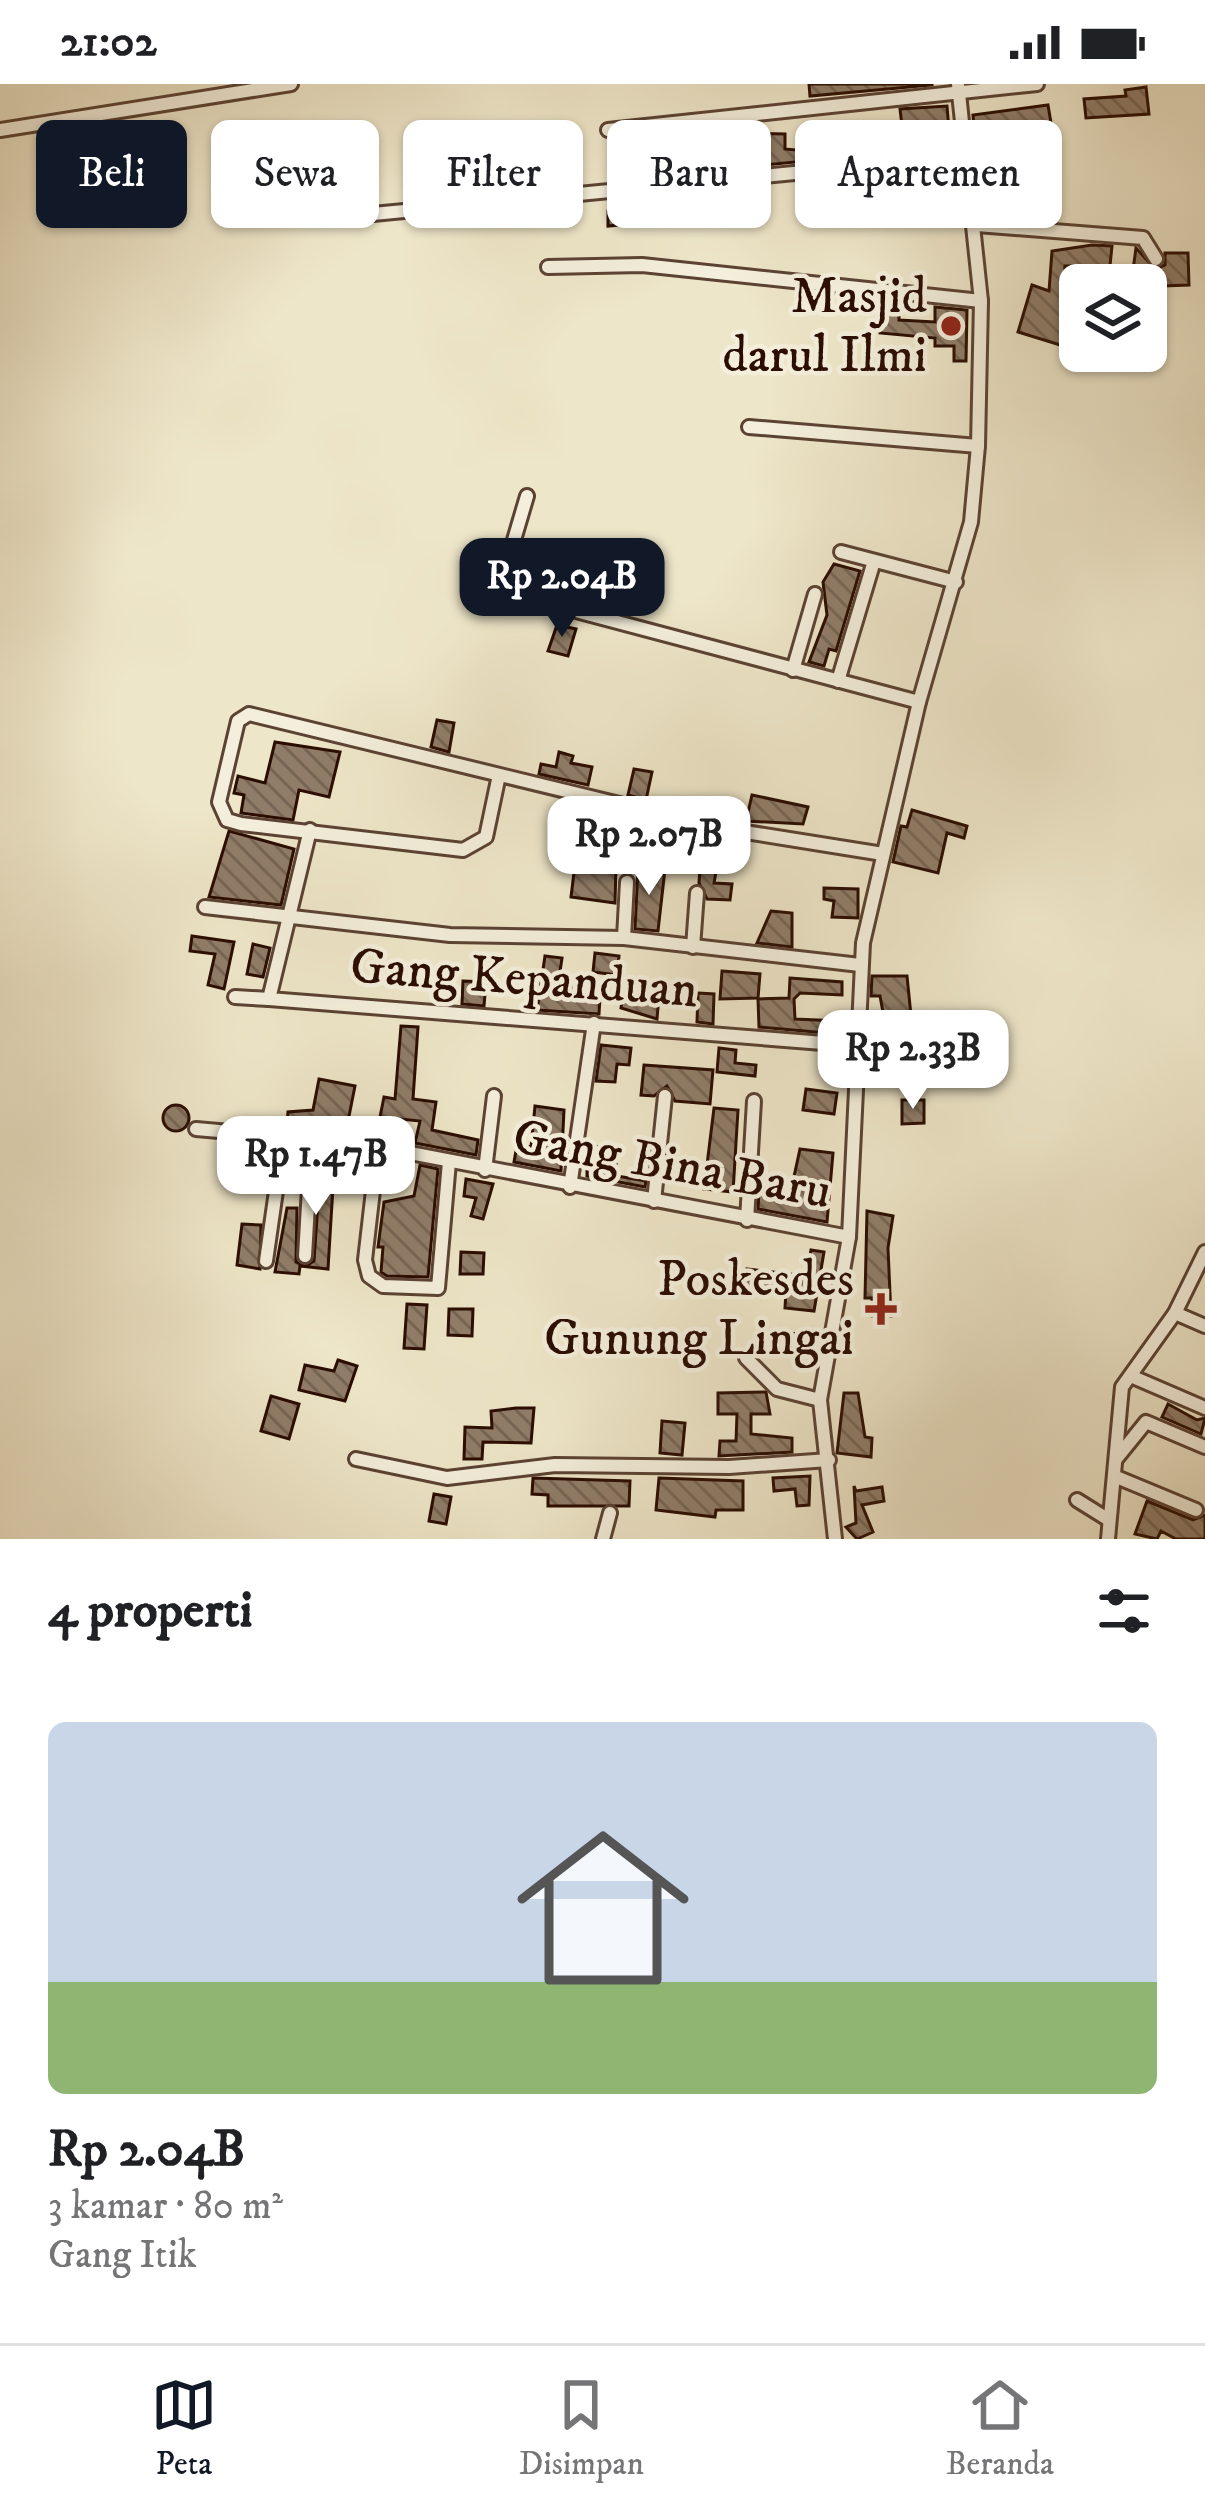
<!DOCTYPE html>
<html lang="id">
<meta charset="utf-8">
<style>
body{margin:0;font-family:"IM FELL DW Pica",serif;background:#f2f2f2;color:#202124;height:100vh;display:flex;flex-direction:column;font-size:45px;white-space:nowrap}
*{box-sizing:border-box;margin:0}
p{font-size:39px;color:#757577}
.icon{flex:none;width:66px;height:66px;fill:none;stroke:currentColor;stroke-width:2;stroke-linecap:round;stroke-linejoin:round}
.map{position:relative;height:1455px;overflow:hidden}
.drawer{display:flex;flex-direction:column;background:#fff;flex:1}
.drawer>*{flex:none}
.banner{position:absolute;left:36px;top:36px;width:1134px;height:108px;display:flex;gap:24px}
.fabs{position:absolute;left:1059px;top:180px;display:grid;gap:24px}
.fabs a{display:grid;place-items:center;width:108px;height:108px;border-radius:18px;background:#fff;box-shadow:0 3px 9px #0004;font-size:60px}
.price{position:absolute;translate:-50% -102px;padding:0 27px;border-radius:24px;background:#fff;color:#222;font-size:39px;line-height:78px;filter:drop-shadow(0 3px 6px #0008)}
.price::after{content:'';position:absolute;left:50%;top:72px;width:36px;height:27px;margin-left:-18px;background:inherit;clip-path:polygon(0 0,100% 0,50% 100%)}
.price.selected{background:#111827;color:#fff}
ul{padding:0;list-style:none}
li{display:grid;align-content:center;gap:24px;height:636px;padding:0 48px}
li+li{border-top:3px solid #e0e0e0}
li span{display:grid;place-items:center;height:372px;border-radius:18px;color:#555}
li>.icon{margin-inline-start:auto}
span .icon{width:216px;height:216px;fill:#fffc;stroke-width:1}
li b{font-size:51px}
h2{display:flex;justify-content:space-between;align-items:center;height:144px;padding:0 48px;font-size:51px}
.tag{padding:0 42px;border-radius:18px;background:#fff;box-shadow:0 3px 9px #0004;font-size:42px;line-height:108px}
.tag.selected{background:#111827;color:#fff}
.status{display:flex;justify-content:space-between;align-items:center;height:84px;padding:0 60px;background:#fff;direction:ltr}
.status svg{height:33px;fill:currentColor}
.menu{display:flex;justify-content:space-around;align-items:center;height:168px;border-top:3px solid #e0e0e0;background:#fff;font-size:33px;color:#757577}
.menu a{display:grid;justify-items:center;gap:6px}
.menu .selected{color:#111827}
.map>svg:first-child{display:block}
</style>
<div class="status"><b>21:02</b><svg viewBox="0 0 49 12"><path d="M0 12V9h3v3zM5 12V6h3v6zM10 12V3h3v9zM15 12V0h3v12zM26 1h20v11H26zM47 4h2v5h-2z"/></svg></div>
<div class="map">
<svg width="1205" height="1455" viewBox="0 0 1205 1455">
<defs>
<pattern id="building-back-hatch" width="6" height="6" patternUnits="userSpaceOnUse" patternTransform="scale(3)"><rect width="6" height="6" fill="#907d69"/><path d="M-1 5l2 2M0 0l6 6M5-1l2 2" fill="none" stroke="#766554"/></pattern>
</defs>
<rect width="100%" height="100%" fill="#eee6c9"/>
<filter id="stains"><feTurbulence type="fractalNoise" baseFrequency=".00167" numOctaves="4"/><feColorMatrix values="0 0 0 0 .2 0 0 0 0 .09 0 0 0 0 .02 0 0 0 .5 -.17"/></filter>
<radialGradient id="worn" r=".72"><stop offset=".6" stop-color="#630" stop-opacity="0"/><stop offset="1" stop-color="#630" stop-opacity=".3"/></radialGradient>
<g fill="url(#building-back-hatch)" stroke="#2a0c01" stroke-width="3">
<polygon points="809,0 932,0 932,1 810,12"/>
<polygon points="1146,3 1149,30 1086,34 1084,15 1126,12 1125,6"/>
<polygon points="1048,21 1051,39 1003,46 1003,39 974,43 973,31"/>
<polygon points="947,22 949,46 932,48 934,65 918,66 915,41 902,42 900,25"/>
<polygon points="748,49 785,50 785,65 807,67 806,77 745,83"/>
<polygon points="691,57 692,79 707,78 708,87 679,90 675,58"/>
<polygon points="910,88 914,111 842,121 839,101"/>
<polygon points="687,120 688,135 608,142 608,127"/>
<polygon points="1092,161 1112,162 1108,201 1088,201 1090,182 1065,182 1063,211 1080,216 1070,264 1018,248 1032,201 1049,207 1052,167"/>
<polygon points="1136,164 1155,185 1165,181 1165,169 1188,169 1189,201 1162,202 1162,210 1146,210 1146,201 1131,201"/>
<polygon points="935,223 967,226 966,277 954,277 954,262 935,262 935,254 880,249 880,227 899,227 899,236 935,238"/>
<polygon points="1087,267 1123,268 1119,286 1084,278"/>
<polygon points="834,480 860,487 836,567 829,565 824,582 809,578 827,531 823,498"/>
<polygon points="557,541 576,545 568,572 548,567"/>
<polygon points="437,636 454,639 449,668 431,663"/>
<polygon points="275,658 340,668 329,713 299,706 293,736 241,729 244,711 234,709 238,692 265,699"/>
<polygon points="559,668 573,672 571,679 592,683 588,701 539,690 541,680 556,683"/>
<polygon points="634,685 652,688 646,716 628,711"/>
<polygon points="752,711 808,723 803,740 746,737"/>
<polygon points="912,726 967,742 964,754 947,749 938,789 893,778 901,742 907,743"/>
<polygon points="229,747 294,765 281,821 209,813"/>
<polygon points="651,749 686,757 677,787 668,784 669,778 647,770"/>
<polygon points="576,772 616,781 615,819 571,813"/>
<polygon points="645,782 665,785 658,847 635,845 638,784"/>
<polygon points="700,785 716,788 714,799 732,800 730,816 707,815 699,799"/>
<polygon points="824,804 858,805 858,834 832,833 834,817 824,815"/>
<polygon points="771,827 792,829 792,863 757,859"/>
<polygon points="192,852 234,858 224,905 208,901 215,870 190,867"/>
<polygon points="253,860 270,864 263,893 247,890"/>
<polygon points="595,869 619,872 617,891 593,888"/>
<polygon points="545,872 562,874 558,901 580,903 580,912 600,913 599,930 537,926"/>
<polygon points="722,887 760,890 758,914 720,915"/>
<polygon points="872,892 907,892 914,961 889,961 880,912 871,912"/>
<polygon points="790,894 842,898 842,911 800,909 794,915 795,935 839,937 838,950 759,943 758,915 789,914"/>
<polygon points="463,897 486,898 484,922 462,920"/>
<polygon points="698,909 714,910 713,940 697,938"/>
<polygon points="623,910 659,912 657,935 621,924"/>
<polygon points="401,942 418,943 413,1015 436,1018 432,1046 478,1056 476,1071 415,1059 420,1037 380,1033 384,1013 395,1015"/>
<polygon points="601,961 631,964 629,981 617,980 615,998 596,997"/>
<polygon points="719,964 736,966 735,979 756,981 755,992 717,988"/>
<polygon points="644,981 713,986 710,1020 675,1017 667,1002 654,1012 641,1011"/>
<polygon points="319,995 355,1002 346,1047 287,1041 288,1028 313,1026"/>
<polygon points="806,1005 837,1009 834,1030 803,1026"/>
<polygon points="902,1016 924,1016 924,1039 902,1040"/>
<circle cx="176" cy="1034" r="13"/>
<polygon points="535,1022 564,1026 561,1087 514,1078 517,1061 531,1063"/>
<polygon points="714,1024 738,1026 733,1108 704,1105"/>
<polygon points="241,1061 272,1062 267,1093 248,1089 247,1094 235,1093"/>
<polygon points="587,1061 615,1065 617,1092 646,1097 645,1103 587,1092"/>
<polygon points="800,1065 833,1069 827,1138 758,1125 759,1106 790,1111"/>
<polygon points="342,1070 366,1075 364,1090 334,1086 328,1185 300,1182 299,1190 275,1188 287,1124 297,1124 296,1178 306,1182 314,1177 321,1075 342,1076"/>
<polygon points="420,1081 438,1085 428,1193 387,1192 381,1188 383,1163 378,1163 384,1118 414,1112"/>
<polygon points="466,1095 493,1100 483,1135 471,1132 476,1114 464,1112"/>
<polygon points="867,1127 893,1132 888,1164 891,1232 872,1232 872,1214 865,1214"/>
<polygon points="242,1140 261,1141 260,1185 237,1181"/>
<polygon points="811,1166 824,1168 814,1227 785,1224 786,1207 745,1203 747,1185 807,1192"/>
<polygon points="461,1168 484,1169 483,1190 460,1190"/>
<polygon points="407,1220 427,1221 424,1265 404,1264"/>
<polygon points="449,1225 473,1225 472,1252 448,1251"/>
<polygon points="765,1248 803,1250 802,1263 764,1261"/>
<polygon points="338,1276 357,1282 345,1317 299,1306 305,1281 334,1287"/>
<polygon points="766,1308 770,1330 751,1330 751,1350 792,1354 792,1368 719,1372 720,1357 736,1357 737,1330 718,1330 718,1309"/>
<polygon points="844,1309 858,1309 865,1353 872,1354 871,1373 837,1369"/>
<polygon points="271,1312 299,1320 289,1355 261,1347"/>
<polygon points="1168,1320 1197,1336 1205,1334 1201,1350 1162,1333"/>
<polygon points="516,1324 534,1324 531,1359 483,1358 482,1375 464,1375 465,1343 492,1344 491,1327"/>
<polygon points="662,1337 685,1339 682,1371 660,1369"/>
<polygon points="810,1392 809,1421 797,1422 795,1405 774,1407 773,1394"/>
<polygon points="533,1394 630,1397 629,1422 548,1422 548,1411 532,1410"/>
<polygon points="659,1394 743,1397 743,1426 716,1426 715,1433 656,1426"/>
<polygon points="854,1402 856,1407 882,1403 884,1417 862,1421 873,1448 857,1455 846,1443 856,1439"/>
<polygon points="434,1410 451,1413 446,1440 429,1437"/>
<polygon points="1147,1417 1193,1436 1205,1431 1205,1455 1176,1455 1161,1447 1157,1455 1135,1450"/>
</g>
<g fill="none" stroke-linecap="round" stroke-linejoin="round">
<g stroke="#5b4233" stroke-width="18">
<g id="minor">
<polyline points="0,46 291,0"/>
<polyline points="608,46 1037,0"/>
<polyline points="373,130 969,72"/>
<polyline points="977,141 1143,154 1156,175"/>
<polyline points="548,183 642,181 981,217"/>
<polyline points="749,343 978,362"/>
<polyline points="527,412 501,500 508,509 919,618"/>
<polyline points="841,468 956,498"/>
<polyline points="793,586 815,510"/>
<polyline points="838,597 874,477"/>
<polyline points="499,691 486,753 463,766 241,740 227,736 219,718 238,637 249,630 714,743 883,770"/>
<polyline points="310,746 269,915 861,962"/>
<polyline points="205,823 450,851 624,854 860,881"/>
<polyline points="624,854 627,798"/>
<polyline points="693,863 697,809"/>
<polyline points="235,913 269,915"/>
<polyline points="196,1045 358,1059 849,1153"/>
<polyline points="378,1063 365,1176 369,1192 383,1202 438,1204 449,1078"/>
<polyline points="485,1086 494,1012"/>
<polyline points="570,1103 594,939"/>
<polyline points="654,1117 665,1012"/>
<polyline points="747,1136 754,1017"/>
<polyline points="305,1172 312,1054"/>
<polyline points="266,1177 284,1051"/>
<polyline points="1175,1229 1205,1242"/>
<polyline points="746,1274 777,1305 820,1316"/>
<polyline points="1133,1293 1205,1324"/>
<polyline points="356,1375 447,1394 555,1381 729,1383 829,1376"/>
<polyline points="1116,1375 1146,1338 1205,1363"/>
<polyline points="1114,1392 1196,1426"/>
<polyline points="1077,1416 1109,1436"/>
<polyline points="603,1455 610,1429"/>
<polyline points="835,1455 820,1316 849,1153 863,859 919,618 971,438 978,362 981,217 958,0"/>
<polyline points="1108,1455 1122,1303 1175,1229 1205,1168"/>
</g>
</g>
<use href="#minor" stroke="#f4efdc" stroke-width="12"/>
</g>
<g fill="#8f2418" stroke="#f4efdc" stroke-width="4.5">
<circle cx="951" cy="242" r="12"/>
<path d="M875 1207h12v12h12v12h-12v12h-12v-12h-12v-12h12z"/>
</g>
<g text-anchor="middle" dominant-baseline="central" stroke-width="9" stroke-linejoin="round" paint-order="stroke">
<g font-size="51" fill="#2a0c01" stroke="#f4efdc" text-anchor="end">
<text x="927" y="213">Masjid<tspan x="927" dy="59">darul Ilmi</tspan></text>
<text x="854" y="1196">Poskesdes<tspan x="854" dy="59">Gunung Lingai</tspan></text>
</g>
<g font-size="51" fill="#2a0c01" stroke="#f4efdc">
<text transform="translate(524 895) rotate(4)">Gang Kepanduan</text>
<text transform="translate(672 1081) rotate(10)">Gang Bina Baru</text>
</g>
</g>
<rect width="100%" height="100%" filter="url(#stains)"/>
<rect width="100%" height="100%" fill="url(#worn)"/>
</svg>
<div class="fabs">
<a><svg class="icon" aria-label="layers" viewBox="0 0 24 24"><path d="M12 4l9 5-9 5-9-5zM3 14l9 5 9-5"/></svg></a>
</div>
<b class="price selected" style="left:562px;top:556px">Rp 2.04B</b>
<b class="price" style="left:649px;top:814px">Rp 2.07B</b>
<b class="price" style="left:913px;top:1028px">Rp 2.33B</b>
<b class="price" style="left:316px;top:1134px">Rp 1.47B</b>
<div class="banner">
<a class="tag selected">Beli</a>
<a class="tag">Sewa</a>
<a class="tag">Filter</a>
<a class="tag">Baru</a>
<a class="tag">Apartemen</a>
</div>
</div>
<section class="drawer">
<h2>4 properti<svg class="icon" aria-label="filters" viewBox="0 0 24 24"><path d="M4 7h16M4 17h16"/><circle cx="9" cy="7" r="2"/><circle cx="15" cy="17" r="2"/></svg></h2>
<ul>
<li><span style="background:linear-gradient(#c9d6e8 70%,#8fb573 0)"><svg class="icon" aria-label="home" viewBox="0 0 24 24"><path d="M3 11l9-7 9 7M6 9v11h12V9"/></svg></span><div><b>Rp 2.04B</b><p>3 kamar · 80 m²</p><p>Gang Itik</p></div></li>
</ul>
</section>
<nav class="menu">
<a class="selected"><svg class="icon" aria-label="map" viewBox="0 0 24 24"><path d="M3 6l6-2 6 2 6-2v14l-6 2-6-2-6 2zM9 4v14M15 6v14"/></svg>Peta</a>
<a><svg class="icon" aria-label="saved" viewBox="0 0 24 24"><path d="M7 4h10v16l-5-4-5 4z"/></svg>Disimpan</a>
<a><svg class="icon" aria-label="home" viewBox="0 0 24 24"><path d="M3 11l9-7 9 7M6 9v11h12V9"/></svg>Beranda</a>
</nav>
